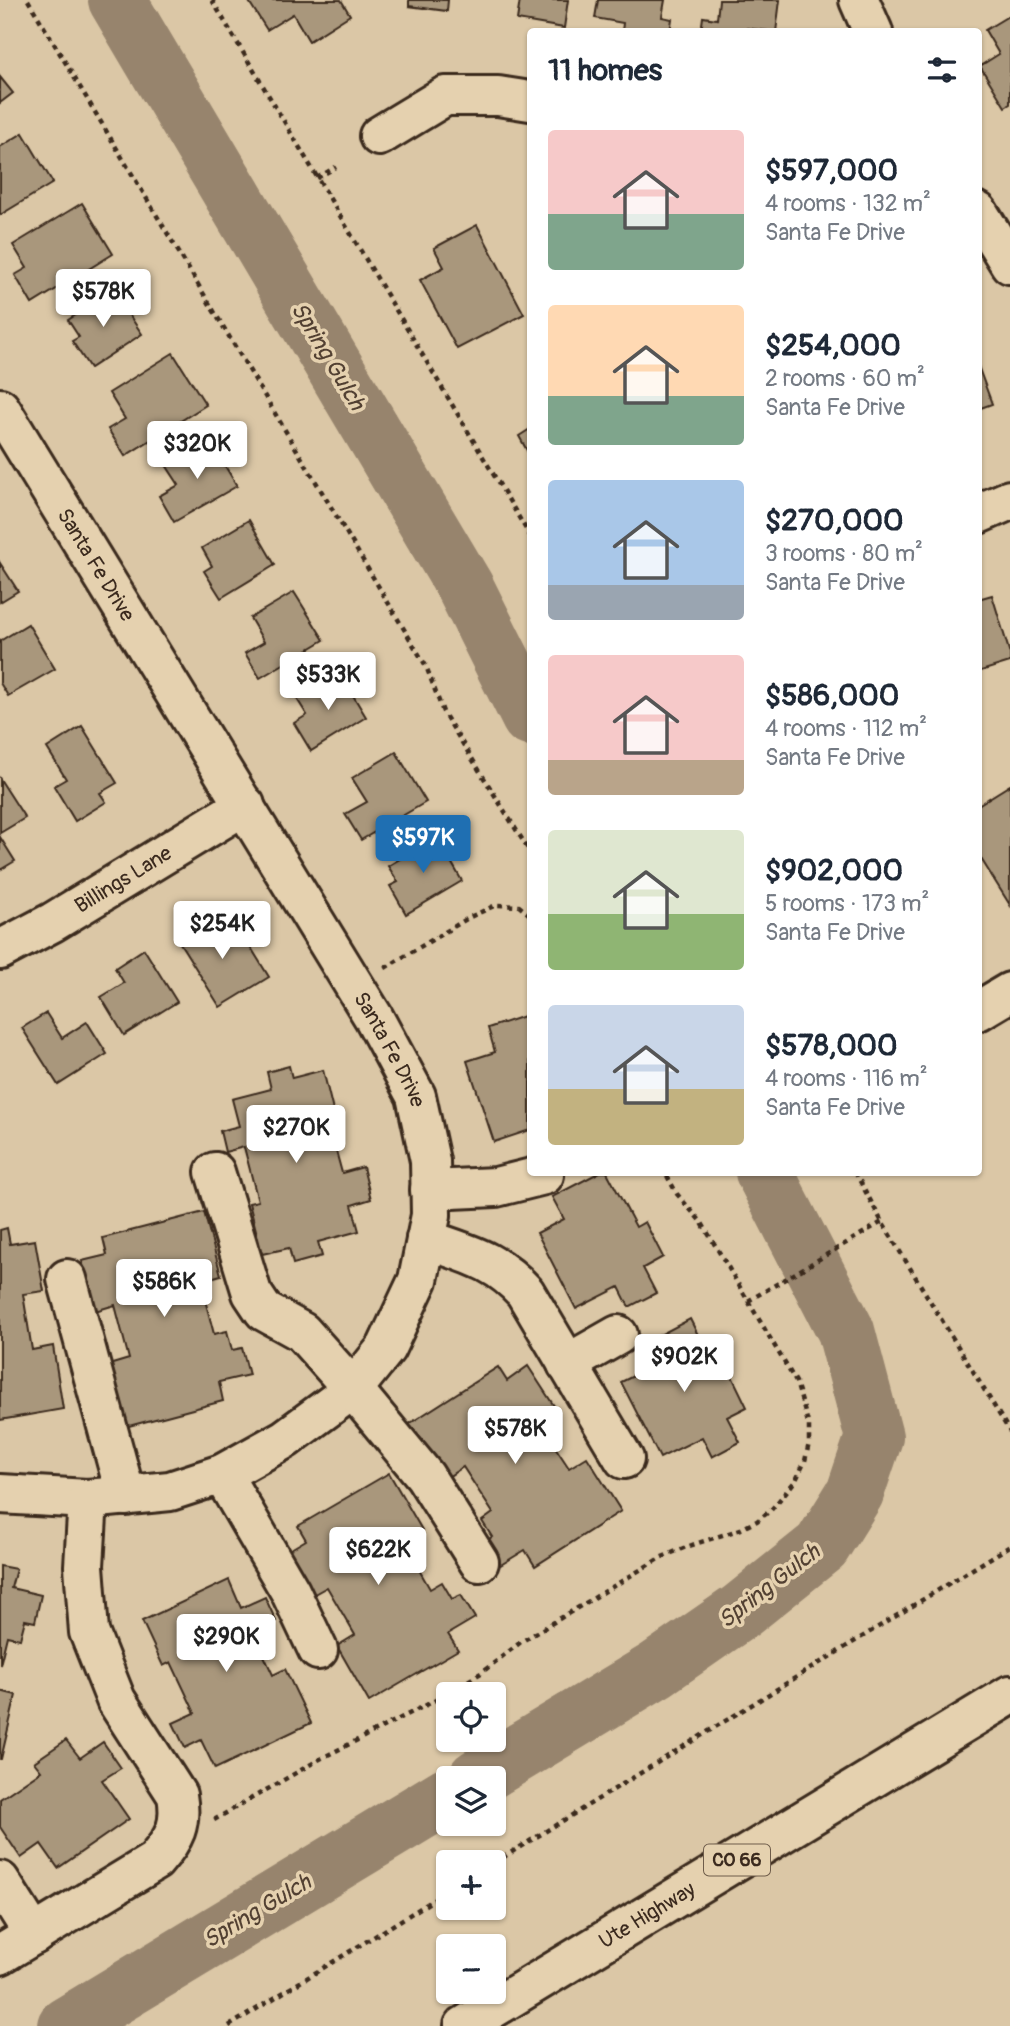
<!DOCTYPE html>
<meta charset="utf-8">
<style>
body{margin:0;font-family:Pangolin,sans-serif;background:#f2f2f3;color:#1f2937;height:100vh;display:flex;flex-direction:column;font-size:26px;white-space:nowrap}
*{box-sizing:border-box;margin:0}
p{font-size:23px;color:#747a83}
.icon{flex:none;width:38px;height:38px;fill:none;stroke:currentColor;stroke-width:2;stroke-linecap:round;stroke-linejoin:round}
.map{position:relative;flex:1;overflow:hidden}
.drawer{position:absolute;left:527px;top:28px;width:455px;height:1148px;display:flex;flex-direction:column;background:#fff;border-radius:7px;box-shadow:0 2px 5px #0004}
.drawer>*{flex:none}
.controls{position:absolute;left:436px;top:1682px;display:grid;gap:14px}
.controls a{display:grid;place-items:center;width:70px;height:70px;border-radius:7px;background:#fff;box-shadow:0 2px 5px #0004;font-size:35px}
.price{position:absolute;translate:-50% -60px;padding:0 16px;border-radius:7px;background:#fff;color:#222;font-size:23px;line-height:46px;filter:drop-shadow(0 2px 4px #0008)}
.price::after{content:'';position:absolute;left:50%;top:42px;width:21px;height:16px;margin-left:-10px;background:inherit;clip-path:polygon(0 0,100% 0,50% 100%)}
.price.active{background:#1f6fb2;color:#fff}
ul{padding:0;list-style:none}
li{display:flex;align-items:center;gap:21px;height:175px;padding:0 21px}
li span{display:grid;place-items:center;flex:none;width:196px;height:140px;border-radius:7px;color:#555}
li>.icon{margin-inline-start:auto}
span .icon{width:84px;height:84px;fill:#fffc;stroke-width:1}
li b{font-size:30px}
h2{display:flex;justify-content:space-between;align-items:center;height:84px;padding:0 21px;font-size:30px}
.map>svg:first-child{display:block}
</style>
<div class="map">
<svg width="1010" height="2026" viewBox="0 0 1010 2026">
<rect width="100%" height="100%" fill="#dbc7a6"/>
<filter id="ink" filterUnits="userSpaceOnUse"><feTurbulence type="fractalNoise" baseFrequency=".0143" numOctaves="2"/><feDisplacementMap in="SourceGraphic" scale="14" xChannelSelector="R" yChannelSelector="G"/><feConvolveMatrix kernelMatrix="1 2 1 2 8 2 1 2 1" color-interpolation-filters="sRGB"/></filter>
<g filter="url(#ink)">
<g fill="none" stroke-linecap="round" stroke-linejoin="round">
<g stroke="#97846d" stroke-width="58">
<polyline points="117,0 465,587 530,717"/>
<polyline points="477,1778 656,1670 741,1611 822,1546 855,1493 874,1437 846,1331 764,1172"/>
<polyline points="66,2026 448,1795"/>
</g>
</g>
<g fill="#a9977c" stroke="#3b2a1e" stroke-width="2">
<polygon points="248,0 341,0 350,15 309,41 293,14 267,30"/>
<polygon points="409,0 448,0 447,11 409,6"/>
<polygon points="520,0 568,0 564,28 517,20"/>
<polygon points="598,0 665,0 662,17 672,19 670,32 622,32 623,23 595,18"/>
<polygon points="719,0 780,0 776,32 747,28 746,32 701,32 703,17 717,19"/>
<polygon points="1010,15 1010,104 1005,107 980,66 999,54 985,30"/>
<polygon points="0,77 13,93 0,103"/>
<polygon points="23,133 53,183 0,215 0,147"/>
<polygon points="82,203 113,254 32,304 15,275 27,268 13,245"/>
<polygon points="477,225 524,314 457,349 420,280 444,267 434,248"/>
<polygon points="113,291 142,334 90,368 72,341 79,337 68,320"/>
<polygon points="173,353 206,405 125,456 108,429 125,419 109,393"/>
<polygon points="978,366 992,404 978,409"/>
<polygon points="530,429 530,456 519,436"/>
<polygon points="209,439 237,486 174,522 159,496 179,485 166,465"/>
<polygon points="249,520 275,565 221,598 204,571 212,566 202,548"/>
<polygon points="0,563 18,591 0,602"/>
<polygon points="294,592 324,640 260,678 245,653 264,642 250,618"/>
<polygon points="992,595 1010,654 1010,662 978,672 978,599"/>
<polygon points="28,624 55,669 8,696 0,683 0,641"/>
<polygon points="339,672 366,717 311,751 294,723 307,715 297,699"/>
<polygon points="82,726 117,783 100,793 106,802 75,821 54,786 66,779 47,748"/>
<polygon points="396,752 426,802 361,840 345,814 367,802 352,778"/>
<polygon points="0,779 25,818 0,833"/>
<polygon points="1010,785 1010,905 978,854 978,805"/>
<polygon points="0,837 15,861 0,870"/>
<polygon points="437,837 462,881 406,914 390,886 398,882 388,866"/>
<polygon points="204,918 216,938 237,925 269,977 220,1007 175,935"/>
<polygon points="144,949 177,1002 124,1035 101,997 124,983 115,968"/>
<polygon points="46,1013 62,1038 87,1022 107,1054 58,1085 22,1028"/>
<polygon points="530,1014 530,1130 494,1142 467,1061 495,1052 488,1028"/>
<polygon points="289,1066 292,1078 323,1070 337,1127 330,1129 342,1173 363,1167 371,1199 352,1205 359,1231 318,1242 322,1256 293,1264 289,1248 262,1254 249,1203 258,1201 244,1147 225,1152 220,1131 239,1126 232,1099 271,1089 267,1072"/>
<polygon points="600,1172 607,1172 636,1227 645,1222 663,1257 643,1268 656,1293 629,1307 619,1287 576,1309 537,1233 564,1219 552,1197"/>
<polygon points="204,1212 221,1275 200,1281 214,1334 227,1331 232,1350 242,1348 249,1375 219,1382 223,1401 125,1427 109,1365 129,1359 115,1305 95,1311 82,1261 107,1255 103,1238"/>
<polygon points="7,1228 10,1244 35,1240 44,1291 23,1294 32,1350 53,1346 63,1409 0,1420 0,1230"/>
<polygon points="690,1319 719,1377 730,1372 747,1407 727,1417 740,1442 712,1457 702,1437 660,1458 621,1382 648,1369 637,1347"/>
<polygon points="528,1366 556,1409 538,1421 569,1468 587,1457 621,1511 535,1566 525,1550 499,1566 484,1542 492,1537 482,1521 493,1513 463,1467 445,1479 409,1424 498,1367 507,1381"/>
<polygon points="389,1473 422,1530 403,1542 430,1589 442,1582 452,1599 461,1595 475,1618 448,1634 458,1650 369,1702 337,1646 355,1635 327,1587 309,1597 284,1553 306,1540 298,1526"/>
<polygon points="0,1566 16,1569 11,1588 41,1595 35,1622 25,1620 20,1639 7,1636 0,1665"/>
<polygon points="229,1580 241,1608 265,1597 276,1621 253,1632 273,1675 285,1669 311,1723 215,1769 201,1740 185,1748 173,1723 195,1713 171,1662 163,1666 142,1621"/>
<polygon points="0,1691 16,1695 1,1759 0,1759"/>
<polygon points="66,1740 80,1758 103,1742 121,1768 102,1780 129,1819 58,1868 41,1844 21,1858 0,1827 0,1799 41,1771 34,1762"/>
</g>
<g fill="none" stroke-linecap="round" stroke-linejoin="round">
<g stroke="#3b2a1e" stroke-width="44">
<g id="minor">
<polyline points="859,0 873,32"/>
<polyline points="379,136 445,96 498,96 530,101"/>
<polyline points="978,212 1010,264"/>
<path id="s1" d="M 0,408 L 374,1018 L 416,1096 L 430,1161 L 431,1215 L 418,1280 L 386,1348 L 353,1389 L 285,1439 L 222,1474 L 170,1491 L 88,1499 L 0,1494"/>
<polyline points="978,514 1010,500"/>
<path id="s2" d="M 0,950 L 53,922 L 245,805"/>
<polyline points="978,1011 1010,992"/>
<polyline points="215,1172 252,1293 264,1311 302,1332 353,1389 425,1476 479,1562"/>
<polyline points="430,1190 496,1187 544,1175"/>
<path d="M 426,1239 C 467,1254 495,1259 525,1292 L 624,1459"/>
<polyline points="67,1279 126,1496"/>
<polyline points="567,1364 618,1335"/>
<polyline points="222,1474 290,1591 318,1650"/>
<polyline points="0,1881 34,1935"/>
<path d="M 0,1955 L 155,1861 C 175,1838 182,1825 177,1795 L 116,1700 L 89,1632 L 84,1566 L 88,1499"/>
</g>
</g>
<g stroke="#3b2a1e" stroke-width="44">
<g id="major">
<path id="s3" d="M 464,2026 L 1010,1695"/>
</g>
</g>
<g stroke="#3b2a1e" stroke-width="4.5" stroke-dasharray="5 5" stroke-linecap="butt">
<polyline points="28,0 426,666 443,712 530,852"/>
<polyline points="212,0 530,536"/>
<polyline points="317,178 336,167"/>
<polyline points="385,968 470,917 496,905 519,906 530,915"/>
<polyline points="855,1172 882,1222 1010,1432"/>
<polyline points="748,1301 882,1222"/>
<polyline points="214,1820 320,1759 436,1700 481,1673 521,1642 660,1558 686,1547 741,1529 757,1521 771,1510 796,1480 805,1461 809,1443 809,1426 796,1382 702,1223 677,1194 665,1172"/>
<polyline points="494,1863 1010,1546"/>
<polyline points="229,2026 448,1891"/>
</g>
<use href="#minor" stroke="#e5d1af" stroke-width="38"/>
<use href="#major" stroke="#e5d1af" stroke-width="38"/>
</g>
</g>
<g text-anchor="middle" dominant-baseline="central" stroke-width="7" stroke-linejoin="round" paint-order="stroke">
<rect fill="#e5d1af" stroke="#6e5c4a" stroke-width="2" x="704" y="1844.5" width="66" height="31" rx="5"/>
<g font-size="19" font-weight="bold" fill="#3b2a1e">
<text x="737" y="1860">CO 66</text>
</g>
<g font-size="21" fill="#3b2a1e" stroke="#e5d1af">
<text stroke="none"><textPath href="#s1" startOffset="184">Santa Fe Drive</textPath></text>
<text stroke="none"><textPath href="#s2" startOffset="142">Billings Lane</textPath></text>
<text stroke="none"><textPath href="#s1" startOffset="751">Santa Fe Drive</textPath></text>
<text stroke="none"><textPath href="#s3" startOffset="214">Ute Highway</textPath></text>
</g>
<g font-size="23" font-style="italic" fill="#524032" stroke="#e5d1af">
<text transform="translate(328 356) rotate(59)">Spring Gulch</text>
<text transform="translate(769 1586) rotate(-38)">Spring Gulch</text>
<text transform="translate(257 1911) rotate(-31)">Spring Gulch</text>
</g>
</g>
</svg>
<div class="controls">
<a><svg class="icon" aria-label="locate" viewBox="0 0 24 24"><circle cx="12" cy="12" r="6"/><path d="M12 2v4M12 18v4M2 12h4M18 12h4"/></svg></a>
<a><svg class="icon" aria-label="layers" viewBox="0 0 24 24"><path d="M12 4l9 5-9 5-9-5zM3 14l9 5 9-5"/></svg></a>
<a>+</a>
<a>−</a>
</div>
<b class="price" style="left:103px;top:329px">$578K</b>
<b class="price" style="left:197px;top:481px">$320K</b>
<b class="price" style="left:328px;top:712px">$533K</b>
<b class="price active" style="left:423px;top:875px">$597K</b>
<b class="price" style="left:222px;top:961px">$254K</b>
<b class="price" style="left:296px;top:1165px">$270K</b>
<b class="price" style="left:164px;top:1319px">$586K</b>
<b class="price" style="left:684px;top:1394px">$902K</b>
<b class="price" style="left:515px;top:1466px">$578K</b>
<b class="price" style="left:378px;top:1587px">$622K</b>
<b class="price" style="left:226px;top:1674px">$290K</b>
<section class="drawer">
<h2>11 homes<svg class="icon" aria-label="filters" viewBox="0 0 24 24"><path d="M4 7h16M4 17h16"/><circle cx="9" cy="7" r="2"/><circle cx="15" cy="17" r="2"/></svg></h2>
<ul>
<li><span style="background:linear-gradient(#f6c9c9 60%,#7fa58c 0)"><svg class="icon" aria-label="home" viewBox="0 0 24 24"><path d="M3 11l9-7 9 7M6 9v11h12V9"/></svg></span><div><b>$597,000</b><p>4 rooms · 132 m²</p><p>Santa Fe Drive</p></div></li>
<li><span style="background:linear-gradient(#ffd9b3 65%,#7fa58c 0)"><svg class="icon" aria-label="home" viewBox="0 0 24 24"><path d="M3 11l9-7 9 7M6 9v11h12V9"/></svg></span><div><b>$254,000</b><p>2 rooms · 60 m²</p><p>Santa Fe Drive</p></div></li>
<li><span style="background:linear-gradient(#a9c7e8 75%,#9aa5b1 0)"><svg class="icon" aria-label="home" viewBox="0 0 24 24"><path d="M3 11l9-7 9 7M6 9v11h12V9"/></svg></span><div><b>$270,000</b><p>3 rooms · 80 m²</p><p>Santa Fe Drive</p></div></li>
<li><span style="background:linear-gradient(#f6c9c9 75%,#b9a48a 0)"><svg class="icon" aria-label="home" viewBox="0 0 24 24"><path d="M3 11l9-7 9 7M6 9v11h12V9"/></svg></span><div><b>$586,000</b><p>4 rooms · 112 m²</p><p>Santa Fe Drive</p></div></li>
<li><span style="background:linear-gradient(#dfe7d0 60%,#8fb573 0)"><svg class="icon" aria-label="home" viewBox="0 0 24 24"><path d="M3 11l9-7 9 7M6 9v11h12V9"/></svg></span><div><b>$902,000</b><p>5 rooms · 173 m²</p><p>Santa Fe Drive</p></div></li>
<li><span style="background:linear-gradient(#c9d6e8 60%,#c2b280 0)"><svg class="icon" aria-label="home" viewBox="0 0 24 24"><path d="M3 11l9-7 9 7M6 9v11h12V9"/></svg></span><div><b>$578,000</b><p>4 rooms · 116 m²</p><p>Santa Fe Drive</p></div></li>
</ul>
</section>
</div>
